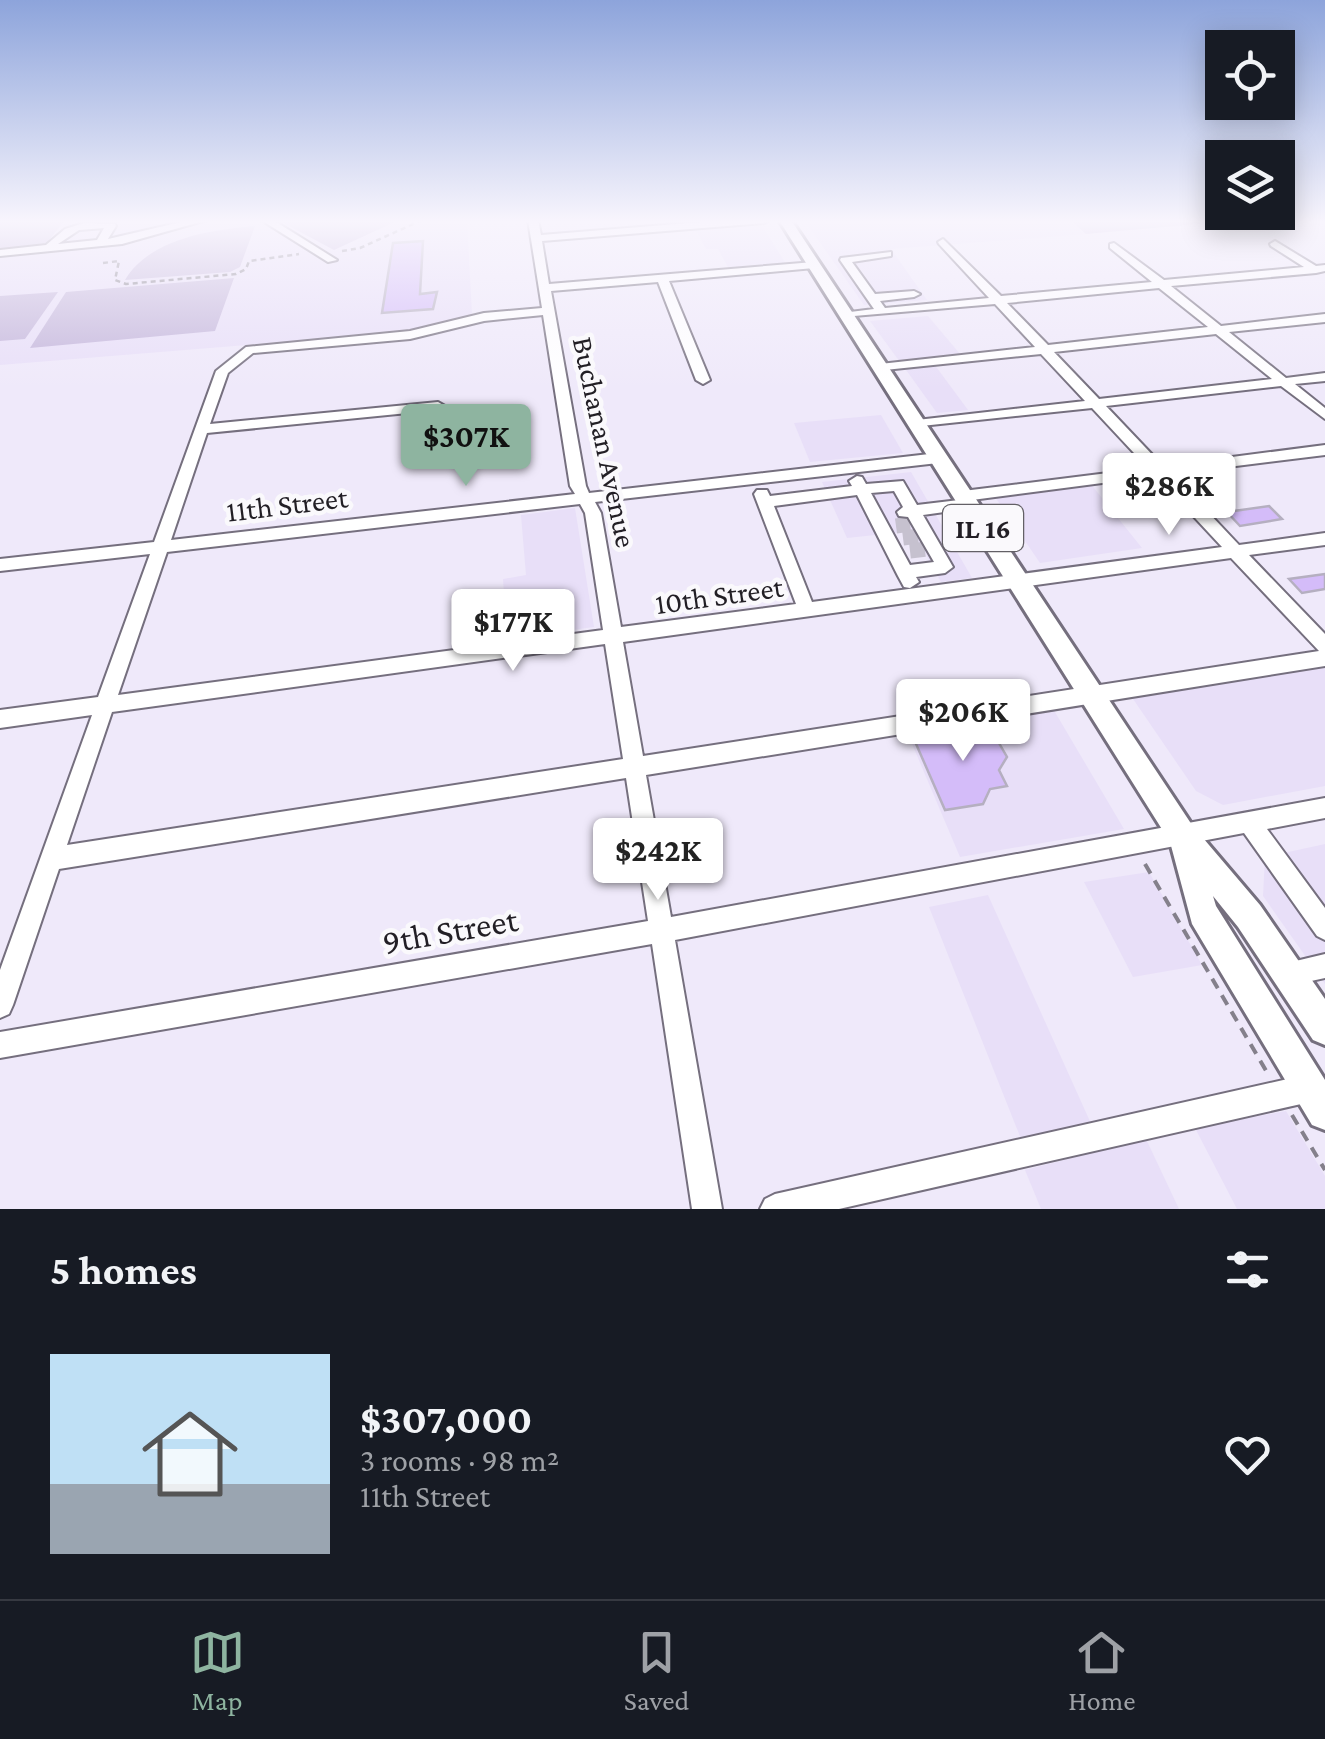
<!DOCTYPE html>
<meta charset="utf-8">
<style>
body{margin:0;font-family:"Crimson Pro",serif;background:#242831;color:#f1f3f6;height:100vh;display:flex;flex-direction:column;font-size:38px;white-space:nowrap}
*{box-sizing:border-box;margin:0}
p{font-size:32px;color:#9ea1a6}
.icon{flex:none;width:55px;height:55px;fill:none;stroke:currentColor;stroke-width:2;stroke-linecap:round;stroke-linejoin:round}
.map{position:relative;height:1209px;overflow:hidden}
.panel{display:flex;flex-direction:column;background:#171b24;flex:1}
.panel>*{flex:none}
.controls{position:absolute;left:1205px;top:30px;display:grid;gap:20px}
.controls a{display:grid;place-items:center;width:90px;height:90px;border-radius:0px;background:#171b24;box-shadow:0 5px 25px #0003;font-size:50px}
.price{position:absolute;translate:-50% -85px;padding:0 22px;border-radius:10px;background:#fff;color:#222;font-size:32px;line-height:65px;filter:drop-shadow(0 2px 5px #0008)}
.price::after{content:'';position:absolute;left:50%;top:60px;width:30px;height:22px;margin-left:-15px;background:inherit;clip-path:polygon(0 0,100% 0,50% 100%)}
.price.on{background:#8eb4a0;color:#111}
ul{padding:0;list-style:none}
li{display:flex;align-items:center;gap:30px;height:250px;padding:0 50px}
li+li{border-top:2px solid #363941}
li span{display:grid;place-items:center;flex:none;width:280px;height:200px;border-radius:0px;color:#555}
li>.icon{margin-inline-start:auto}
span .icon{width:120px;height:120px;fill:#fffc;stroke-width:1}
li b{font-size:42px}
h2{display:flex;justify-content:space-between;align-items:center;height:120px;padding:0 50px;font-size:42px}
.tabs{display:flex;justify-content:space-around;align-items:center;height:140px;border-top:2px solid #363941;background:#171b24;font-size:28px;color:#9ea1a6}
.tabs a{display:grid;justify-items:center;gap:5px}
.tabs .on{color:#8eb4a0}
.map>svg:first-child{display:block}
</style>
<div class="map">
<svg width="1325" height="1209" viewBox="0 0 1325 1209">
<rect width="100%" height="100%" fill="#efe9fa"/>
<g fill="#e8dff8">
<polygon points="65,220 467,220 472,314 442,325 405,332 0,365 0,253 42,249"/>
<polygon points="804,220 1069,220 1086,234 891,249 927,300 864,305"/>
<polygon points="761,224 786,264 729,269 718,249 706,249 695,229"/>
<polygon points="928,316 960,354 900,362 870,321"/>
<polygon points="934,364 968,410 937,413 904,367"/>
<polygon points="881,415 903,453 810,462 794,423"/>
<polygon points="911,472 972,578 941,582 913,531 847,538 822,482"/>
<polygon points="1090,483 1142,548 1040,563 993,494"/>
<polygon points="575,508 594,627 507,639 503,579 526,575 521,515"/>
<polygon points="1325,663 1325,786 1223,805 1196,791 1131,696"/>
<polygon points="1052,707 1124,829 960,857 907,732"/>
<polygon points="1325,844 1325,984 1263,896 1265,857"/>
<polygon points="1149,872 1202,965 1133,977 1084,882"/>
<polygon points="988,895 1093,1128 1023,1144 929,907"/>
<polygon points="1286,1111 1325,1176 1325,1209 1237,1209 1195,1128"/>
<polygon points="1146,1139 1179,1209 1041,1209 1025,1170"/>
</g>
<g fill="#c4b6db">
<polygon points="0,220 65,220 42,249 0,253"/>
<polygon points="278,220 399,220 334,250"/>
<polygon points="1070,220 1242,220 1086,234"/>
<path d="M 255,226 L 240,267 L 230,272 L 125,280 C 150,238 211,230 255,226 Z"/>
<polygon points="234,278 215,331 30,348 66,292"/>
<polygon points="58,292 25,339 0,341 0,296"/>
</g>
<g fill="#d4bcf9" stroke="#b5afc0" stroke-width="2.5">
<polygon points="423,241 420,294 437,292 433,309 382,313 393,243"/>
<polygon points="1269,506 1282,519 1240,526 1227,512"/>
<polygon points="1325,574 1325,589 1302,593 1289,579"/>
<polygon points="988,724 1007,757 999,770 1007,786 990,789 983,804 945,810 913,737"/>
</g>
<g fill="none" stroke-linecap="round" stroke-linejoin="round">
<g stroke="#c6c1cf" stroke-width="15" stroke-dasharray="15 8" stroke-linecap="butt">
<polyline points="896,526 910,524"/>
<polyline points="903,538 919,536"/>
<polyline points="910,551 927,549"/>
</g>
<g stroke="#756f7e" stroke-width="4">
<g id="minor">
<path d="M 190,220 L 207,220 L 122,244 L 0,256 L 0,250 L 46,245 L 65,229 L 84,223 L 115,224 L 116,226 L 108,239 ZM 104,228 L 97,240 L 58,244 L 79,230 Z"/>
<polygon points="261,220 273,220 337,260 328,262"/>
<path d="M 528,220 L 538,220 L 541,235 L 726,220 L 769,220 L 764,223 L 542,241 L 549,284 L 814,262 L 819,265 L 814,268 L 669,281 L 710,380 L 703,384 L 696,380 L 658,282 L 551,291 L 586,486 L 589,493 L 938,453 L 945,458 L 938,463 L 595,502 L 601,513 L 621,627 L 796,604 L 754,494 L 757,490 L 767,490 L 770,496 L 852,486 L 849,481 L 857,476 L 862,477 L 866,484 L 903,481 L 917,505 L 959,500 L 955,496 L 963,491 L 1148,468 L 1092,408 L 912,427 L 910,424 L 917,420 L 1085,401 L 1041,354 L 875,371 L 875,365 L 880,364 L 1035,347 L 995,304 L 842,317 L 842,313 L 874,309 L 840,260 L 841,258 L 891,252 L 891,256 L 852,262 L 875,294 L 914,291 L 920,294 L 914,297 L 880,301 L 885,308 L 989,298 L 939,244 L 938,242 L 943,239 L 1001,296 L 1152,282 L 1110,248 L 1110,244 L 1114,243 L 1164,280 L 1304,267 L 1271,246 L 1270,244 L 1275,241 L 1316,266 L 1325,265 L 1325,271 L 1316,273 L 1171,286 L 1221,326 L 1325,314 L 1325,322 L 1229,332 L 1286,378 L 1325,373 L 1325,381 L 1295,384 L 1325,408 L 1325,419 L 1281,386 L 1106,406 L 1163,466 L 1325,445 L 1325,455 L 1172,474 L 1239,545 L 1325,533 L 1325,545 L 1249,555 L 1325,634 L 1325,666 L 646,775 L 671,917 L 1325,798 L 1325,818 L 1267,829 L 1325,908 L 1325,940 L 1317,936 L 1244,833 L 675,940 L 722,1209 L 692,1209 L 652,944 L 0,1058 L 0,1032 L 648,921 L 626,778 L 59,869 L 13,1005 L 9,1014 L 0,1018 L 0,970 L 92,715 L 0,728 L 0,710 L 98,697 L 150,554 L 0,571 L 0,559 L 154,542 L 216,371 L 246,347 L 410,331 L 484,313 L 542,308 ZM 1159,288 L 1208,327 L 1048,345 L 1007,303 ZM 543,315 L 570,486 L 575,494 L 171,540 L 207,433 L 438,410 L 445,406 L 438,402 L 210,424 L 228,373 L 253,353 L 410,339 L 484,321 ZM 1216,334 L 1272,379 L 1099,399 L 1054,352 ZM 1156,476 L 1222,547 L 812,602 L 774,506 L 857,495 L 898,576 L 904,587 L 910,588 L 919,582 L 916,577 L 945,573 L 953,567 L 923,515 L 973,508 L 976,504 L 972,500 ZM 894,491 L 903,507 L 897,512 L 899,516 L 908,517 L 934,562 L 910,565 L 871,493 ZM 580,504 L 585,513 L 603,630 L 118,695 L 167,552 ZM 1231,558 L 1319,651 L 643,756 L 623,642 ZM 605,644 L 623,759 L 67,845 L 112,712 Z"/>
<polygon points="1325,954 1325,978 1288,986 1279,983 1276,974 1279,965"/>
<polygon points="1310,1074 1320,1078 1324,1088 1320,1098 1310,1102 839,1209 760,1209 765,1199 775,1194"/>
</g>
</g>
<g stroke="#756f7e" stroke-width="6">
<polygon id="major" points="779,220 791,220 1192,825 1260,905 1325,999 1325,1045 1313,1040 1238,927 1213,896 1216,906 1325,1080 1325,1130 1312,1125 1192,924 1170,842"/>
</g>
<g stroke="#84808b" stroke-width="2.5" stroke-dasharray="5 4" stroke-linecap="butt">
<polyline points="342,251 360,248 422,220"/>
<polyline points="103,263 119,261 115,280 126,284 236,274 246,269 249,261 299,254"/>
</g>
<g stroke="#84808b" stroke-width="4" stroke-dasharray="11 8" stroke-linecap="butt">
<polyline points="1145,864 1268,1074"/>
<polyline points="1292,1115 1325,1170"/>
</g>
<use href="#minor" fill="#fff" fill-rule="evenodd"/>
<use href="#major" fill="#fff" fill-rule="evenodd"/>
</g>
<linearGradient id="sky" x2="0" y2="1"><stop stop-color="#8da4db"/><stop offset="0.57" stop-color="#f8f5fd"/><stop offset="1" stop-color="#f8f5fd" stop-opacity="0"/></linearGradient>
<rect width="1325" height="389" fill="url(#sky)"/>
<g text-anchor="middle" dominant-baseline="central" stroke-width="9" stroke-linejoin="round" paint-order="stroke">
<rect fill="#faf9fc" stroke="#636066" stroke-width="2.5" x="943" y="505" width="80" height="46" rx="8"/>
<g font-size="28" font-weight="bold" fill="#221f25">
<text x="983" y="528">IL 16</text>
</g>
<g font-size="30" fill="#221f25" stroke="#faf9fc">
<text transform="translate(605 442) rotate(78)">Buchanan Avenue</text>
<text transform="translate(287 504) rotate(-7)">11th Street</text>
<text transform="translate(719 595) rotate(-8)">10th Street</text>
</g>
<g font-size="35" fill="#221f25" stroke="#faf9fc">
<text transform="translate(450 931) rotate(-10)">9th Street</text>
</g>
</g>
</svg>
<div class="controls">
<a><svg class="icon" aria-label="locate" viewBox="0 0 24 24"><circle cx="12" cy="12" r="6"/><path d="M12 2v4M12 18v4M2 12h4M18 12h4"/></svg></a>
<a><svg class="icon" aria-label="layers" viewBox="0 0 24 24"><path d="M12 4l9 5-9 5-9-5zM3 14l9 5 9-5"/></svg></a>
</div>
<b class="price on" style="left:466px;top:489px">$307K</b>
<b class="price" style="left:1169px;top:538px">$286K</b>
<b class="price" style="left:513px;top:674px">$177K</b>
<b class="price" style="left:963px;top:764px">$206K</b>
<b class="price" style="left:658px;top:903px">$242K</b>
</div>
<section class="panel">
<h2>5 homes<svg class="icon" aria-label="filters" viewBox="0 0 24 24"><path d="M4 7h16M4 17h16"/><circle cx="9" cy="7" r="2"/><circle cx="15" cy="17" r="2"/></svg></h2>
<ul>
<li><span style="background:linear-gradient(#bfe0f5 65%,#9aa5b1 0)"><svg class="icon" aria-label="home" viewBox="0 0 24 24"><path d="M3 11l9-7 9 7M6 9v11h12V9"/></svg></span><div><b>$307,000</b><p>3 rooms · 98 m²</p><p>11th Street</p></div><svg class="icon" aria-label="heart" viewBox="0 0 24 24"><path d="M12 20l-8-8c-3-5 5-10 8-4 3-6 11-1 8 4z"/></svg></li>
</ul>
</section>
<nav class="tabs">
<a class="on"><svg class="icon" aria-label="map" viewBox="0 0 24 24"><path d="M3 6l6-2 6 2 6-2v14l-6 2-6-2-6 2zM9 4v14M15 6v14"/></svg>Map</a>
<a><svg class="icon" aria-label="saved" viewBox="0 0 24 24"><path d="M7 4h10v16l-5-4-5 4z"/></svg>Saved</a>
<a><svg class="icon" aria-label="home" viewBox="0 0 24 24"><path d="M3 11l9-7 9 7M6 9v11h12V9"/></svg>Home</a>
</nav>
